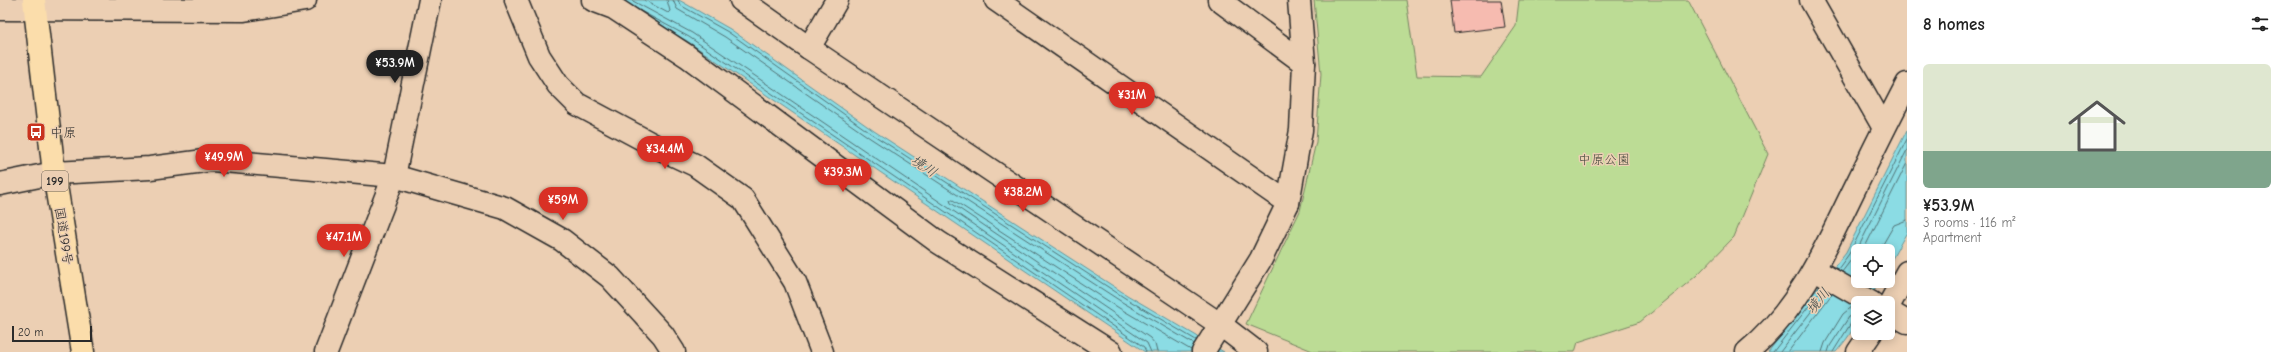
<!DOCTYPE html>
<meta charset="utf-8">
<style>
body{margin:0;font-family:"Comic Neue","Klee One",sans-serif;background:#f6f6f6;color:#222;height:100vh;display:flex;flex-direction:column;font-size:15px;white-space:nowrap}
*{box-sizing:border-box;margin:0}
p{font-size:13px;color:#767676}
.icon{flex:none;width:22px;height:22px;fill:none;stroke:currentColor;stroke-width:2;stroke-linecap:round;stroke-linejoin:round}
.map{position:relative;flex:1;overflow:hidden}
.side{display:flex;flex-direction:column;background:#fff;width:380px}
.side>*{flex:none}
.buttons{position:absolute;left:1851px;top:244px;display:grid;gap:8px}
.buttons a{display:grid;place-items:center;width:44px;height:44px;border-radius:6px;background:#fff;box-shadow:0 2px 10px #0003;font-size:20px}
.scale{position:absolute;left:12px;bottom:10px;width:80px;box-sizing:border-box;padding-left:4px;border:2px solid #2b2b2b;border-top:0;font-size:11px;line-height:14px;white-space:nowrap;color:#2b2b2b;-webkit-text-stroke:3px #eccfb3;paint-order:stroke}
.price{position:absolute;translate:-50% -34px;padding:0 9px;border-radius:14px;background:#d93025;color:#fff;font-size:13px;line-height:26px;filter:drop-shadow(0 1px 2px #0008)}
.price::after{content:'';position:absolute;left:50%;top:24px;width:12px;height:9px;margin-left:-6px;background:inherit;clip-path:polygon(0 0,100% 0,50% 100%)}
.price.current{background:#222;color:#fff}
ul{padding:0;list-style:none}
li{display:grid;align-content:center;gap:8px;height:212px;padding:0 16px}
li span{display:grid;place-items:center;height:124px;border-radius:6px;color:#555}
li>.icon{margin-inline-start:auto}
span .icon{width:72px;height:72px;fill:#fffc;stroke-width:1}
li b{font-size:17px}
h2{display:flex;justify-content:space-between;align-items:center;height:48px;padding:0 16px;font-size:17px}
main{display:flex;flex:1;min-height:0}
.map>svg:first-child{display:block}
</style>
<main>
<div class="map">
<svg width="1907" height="352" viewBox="0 0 1907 352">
<rect width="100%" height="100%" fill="#eccfb3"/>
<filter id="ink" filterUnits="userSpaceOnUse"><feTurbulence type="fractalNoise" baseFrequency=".025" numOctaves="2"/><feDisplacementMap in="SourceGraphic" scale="8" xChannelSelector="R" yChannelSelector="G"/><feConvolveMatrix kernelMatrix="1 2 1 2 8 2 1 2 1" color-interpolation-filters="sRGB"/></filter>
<g filter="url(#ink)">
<polygon fill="#bcdc95" stroke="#748460" points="1314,0 1406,0 1417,76 1481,77 1516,26 1519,0 1688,0 1768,154 1734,237 1696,276 1640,322 1578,342 1575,352 1315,352 1246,324 1300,211 1316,142 1321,74"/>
<g fill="#8bdce4" stroke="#65959a">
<polygon points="613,0 679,0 730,29 874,131 1127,295 1224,352 1145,352 687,41"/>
<path d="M 1907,130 L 1907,232 L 1888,266 L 1888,251 L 1858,251 L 1858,281 L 1879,281 L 1867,303 L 1858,303 C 1858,326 1851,334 1836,352 L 1768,352 L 1846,252 Z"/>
</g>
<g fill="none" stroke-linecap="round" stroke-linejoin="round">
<g stroke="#517275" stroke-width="1">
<polyline points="631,0 692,33 1147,343 1151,352"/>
<polyline points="644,0 668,13 670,11 667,0"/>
<polyline points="673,0 677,9 725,37 870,138 1122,302 1194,344"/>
<polyline points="678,0 680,5 728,32 872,134 1125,298 1196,340"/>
<polyline points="637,9 689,37 1144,347 1146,352"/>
<polyline points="1863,251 1907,163"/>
<polyline points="1879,251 1894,225 1907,220"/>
<polyline points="1838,269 1849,254 1907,139"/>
<polyline points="1842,272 1854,256 1907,150"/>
<polyline points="1157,352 1155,344 1150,338 951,203 950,200 953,200 1119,308 1191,350"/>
<polyline points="1773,352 1823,288"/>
<polyline points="1780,352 1827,291"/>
<polyline points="1788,352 1832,294"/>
<polyline points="1822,352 1825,343 1843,314 1853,306"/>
<polyline points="1828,352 1830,346 1849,317 1858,313"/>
<polyline points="1833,352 1853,320 1858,318"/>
</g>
</g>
<polygon fill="#f6bbb0" stroke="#2b2b2b" points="1450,0 1501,0 1505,27 1454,33"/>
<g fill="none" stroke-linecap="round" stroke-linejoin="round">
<g stroke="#2b2b2b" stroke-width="25">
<g id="street">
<polyline points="516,0 539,56 558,85 577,104 663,150 695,165 743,199 795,282 822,352"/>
<polyline points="593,0 614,8 687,56 938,242 1111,352"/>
<polyline points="741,0 809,48 1221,325 1256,352"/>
<polyline points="996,0 1288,203"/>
<polyline points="1219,0 1304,63"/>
<polyline points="1811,0 1884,128"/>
<polyline points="0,9 244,10 305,0"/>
<polyline points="809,48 837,0"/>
<polyline points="0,184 54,173 150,168 212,160 394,176 505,208 562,240 610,277 663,335 674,352"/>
<polyline points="1815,270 1872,303"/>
<polyline points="1888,307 1907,272"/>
<polyline points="1888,311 1907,322"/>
<polyline points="326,352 394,176 430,0"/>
<path d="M 1747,352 C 1796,312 1822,256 1849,200 C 1868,161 1887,122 1907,84"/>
<polyline points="1858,352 1871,333"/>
</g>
</g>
<g stroke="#2b2b2b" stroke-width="25">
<polyline id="secondary" points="1203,352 1261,259 1288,203 1301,130 1304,63 1299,0"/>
</g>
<g stroke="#2b2b2b" stroke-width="25">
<polyline id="highway" points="34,0 54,173 83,352"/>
</g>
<use href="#street" stroke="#eccfb3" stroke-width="22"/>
<use href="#secondary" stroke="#eccfb3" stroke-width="22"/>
<use href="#highway" stroke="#fbddab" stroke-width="22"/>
</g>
</g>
<defs>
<g id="bus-square" transform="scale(1)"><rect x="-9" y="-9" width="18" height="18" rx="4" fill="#c8321e" stroke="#eccfb3"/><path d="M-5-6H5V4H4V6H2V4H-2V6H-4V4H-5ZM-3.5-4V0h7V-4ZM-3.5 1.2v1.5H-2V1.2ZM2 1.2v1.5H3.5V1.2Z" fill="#fff"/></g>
</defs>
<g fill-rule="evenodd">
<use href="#bus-square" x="36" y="132"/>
</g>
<g text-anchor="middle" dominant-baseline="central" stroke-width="3" stroke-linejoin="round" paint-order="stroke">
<rect fill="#eccfb3" stroke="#655c54" stroke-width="1" x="42" y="171" width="26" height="20" rx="3"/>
<g font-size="12" font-weight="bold" fill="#2b2b2b">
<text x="55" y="181">199</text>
</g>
<g font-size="13" fill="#2b2b2b" stroke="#eccfb3" text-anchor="start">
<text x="50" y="132">中原</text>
</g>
<g font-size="13" fill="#41463b" stroke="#eccfb3">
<text x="1604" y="159">中原公園</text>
</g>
<g font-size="13" fill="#2b2b2b" stroke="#eccfb3">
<text transform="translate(64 236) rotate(81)">国道199号</text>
</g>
<g font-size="14" font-style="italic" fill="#394647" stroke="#eccfb3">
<text transform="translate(924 166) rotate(34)">境川</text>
<text transform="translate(1818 301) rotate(-51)">境川</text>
</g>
</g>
</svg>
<div class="buttons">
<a><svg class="icon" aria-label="locate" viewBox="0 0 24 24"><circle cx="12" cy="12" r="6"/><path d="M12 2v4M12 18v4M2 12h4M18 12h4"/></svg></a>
<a><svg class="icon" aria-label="layers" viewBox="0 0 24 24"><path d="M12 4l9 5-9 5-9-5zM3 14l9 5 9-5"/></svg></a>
</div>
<div class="scale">20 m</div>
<b class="price current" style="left:395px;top:84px">¥53.9M</b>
<b class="price" style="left:1132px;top:116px">¥31M</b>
<b class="price" style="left:665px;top:170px">¥34.4M</b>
<b class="price" style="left:224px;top:178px">¥49.9M</b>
<b class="price" style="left:843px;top:193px">¥39.3M</b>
<b class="price" style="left:1023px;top:213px">¥38.2M</b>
<b class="price" style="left:563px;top:221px">¥59M</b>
<b class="price" style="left:344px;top:258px">¥47.1M</b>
</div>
<section class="side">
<h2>8 homes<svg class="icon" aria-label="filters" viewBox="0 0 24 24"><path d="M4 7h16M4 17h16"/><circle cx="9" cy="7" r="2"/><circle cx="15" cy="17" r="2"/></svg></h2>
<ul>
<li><span style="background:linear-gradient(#dfe7d0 70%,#7fa58c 0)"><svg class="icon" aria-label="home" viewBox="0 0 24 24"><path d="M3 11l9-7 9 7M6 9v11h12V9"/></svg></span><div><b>¥53.9M</b><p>3 rooms · 116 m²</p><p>Apartment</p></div></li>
</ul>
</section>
</main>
